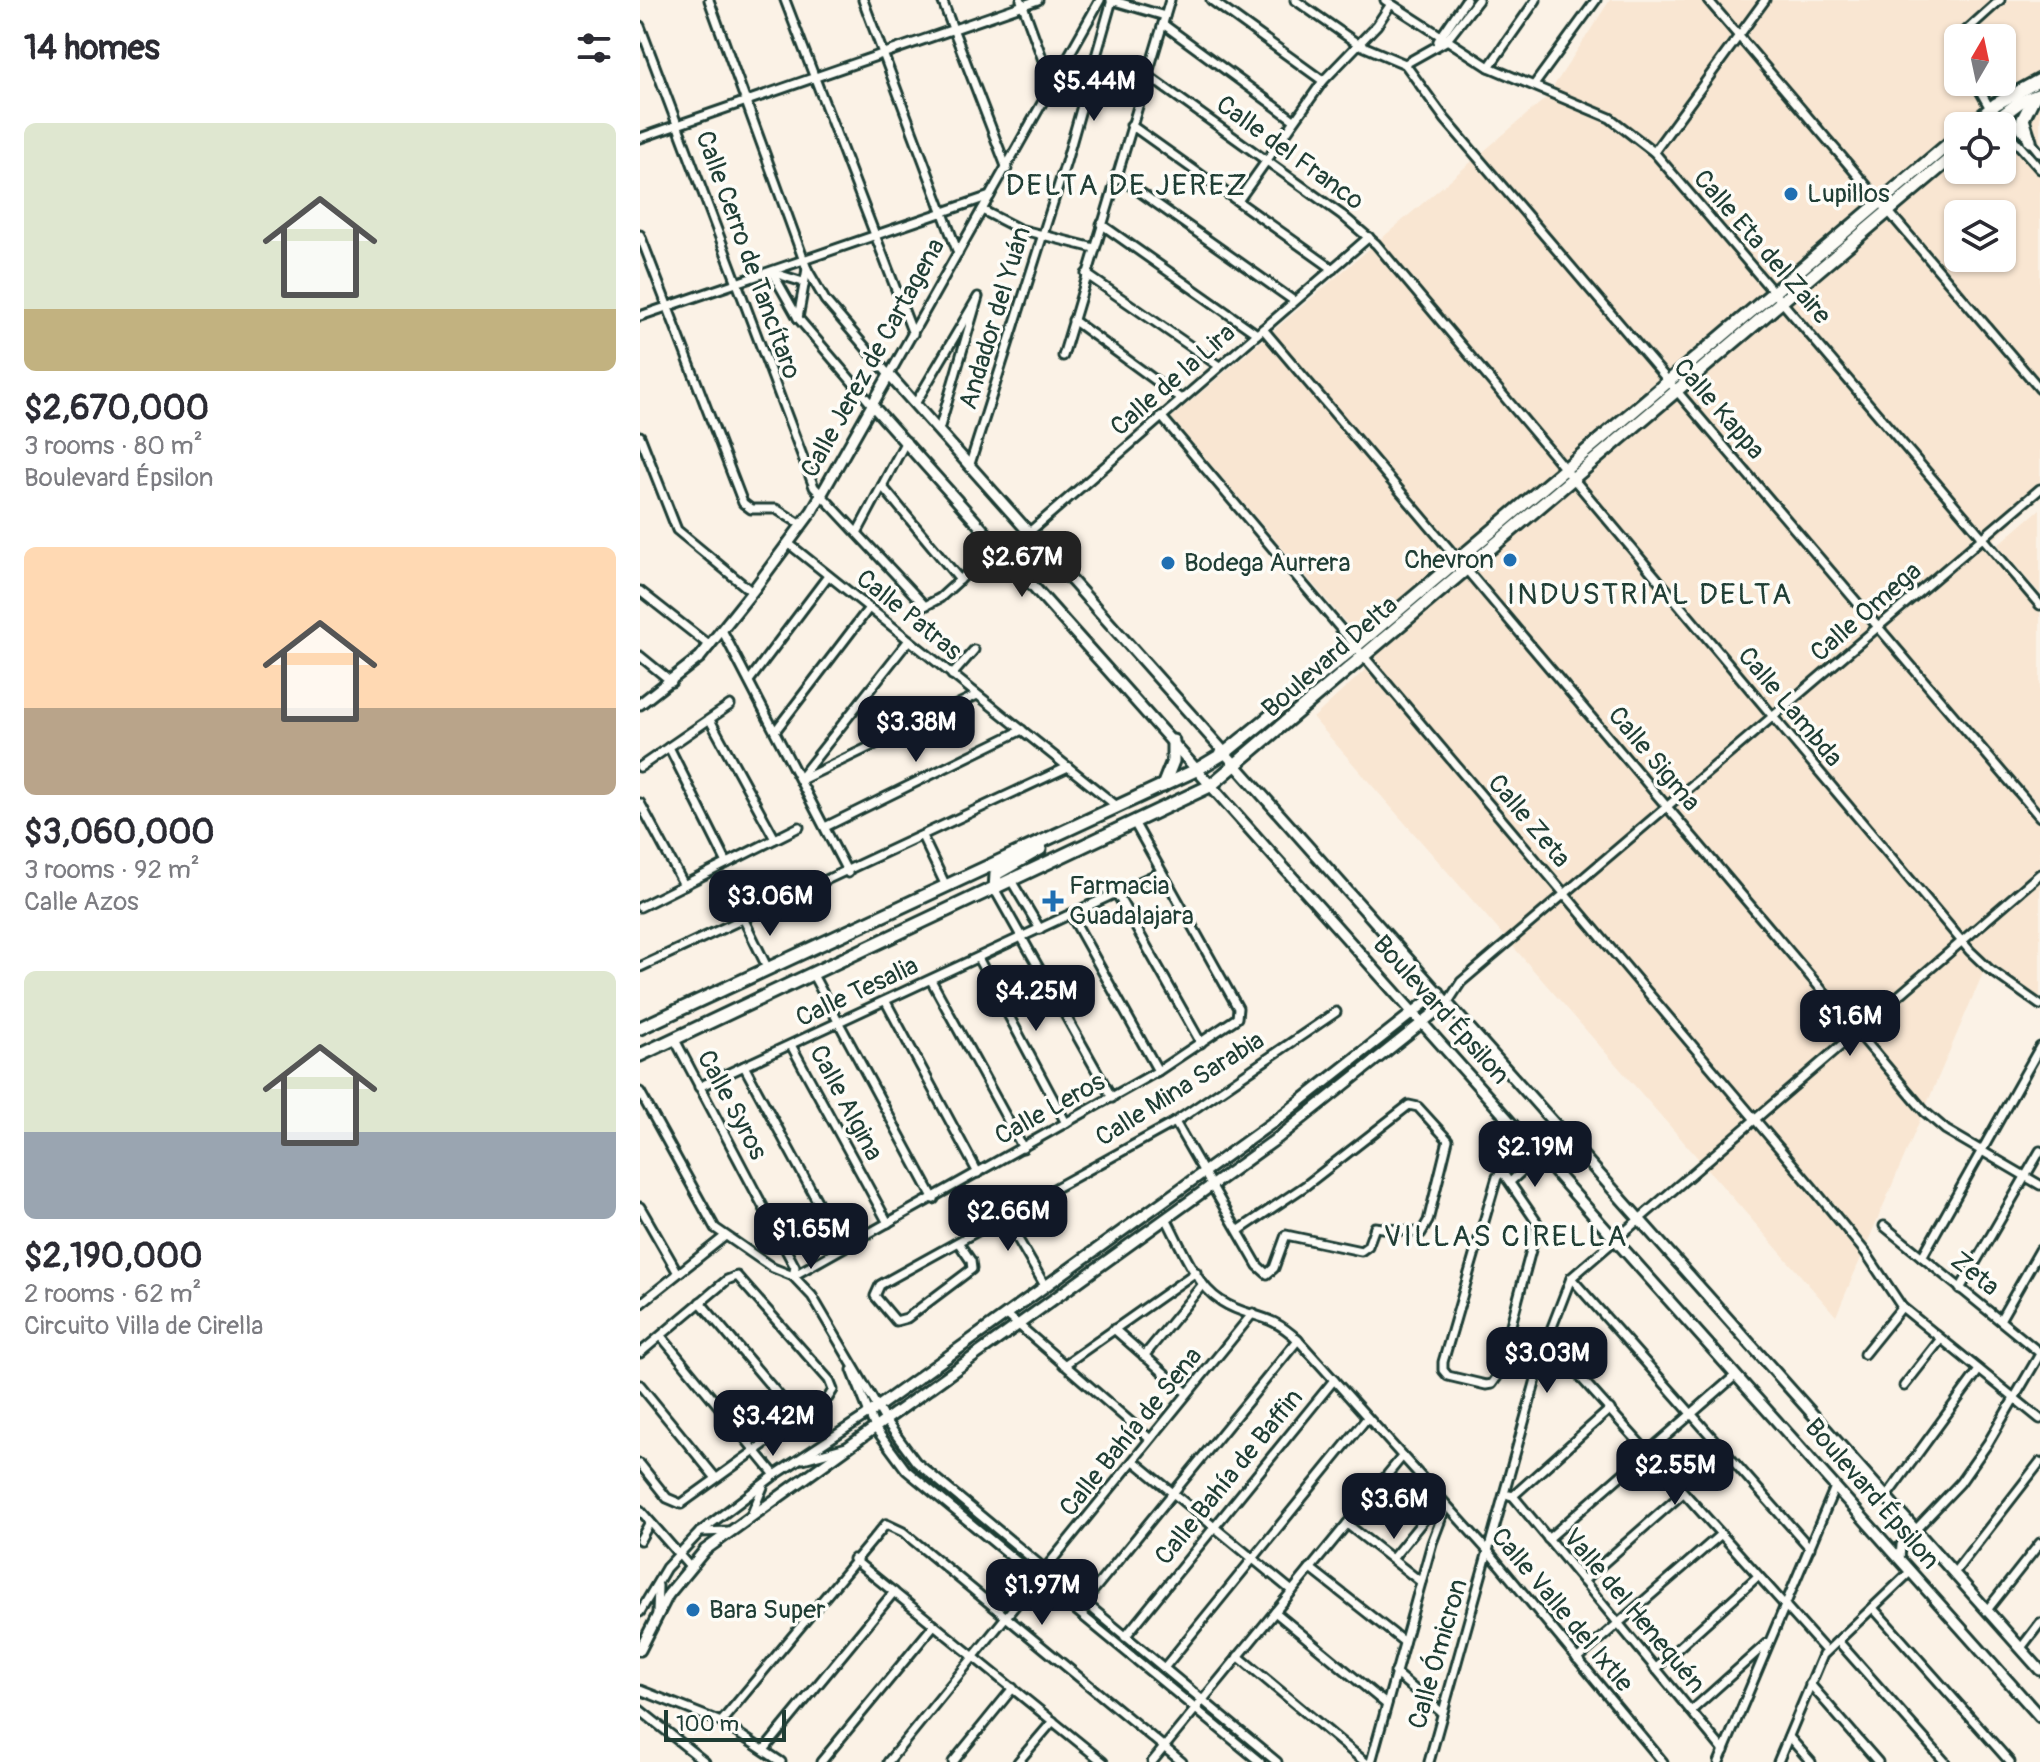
<!DOCTYPE html>
<meta charset="utf-8">
<style>
body{margin:0;font-family:Pangolin,sans-serif;background:#f2f2f3;color:#2b2b33;height:100vh;display:flex;flex-direction:column;font-size:30px;white-space:nowrap}
*{box-sizing:border-box;margin:0}
p{font-size:26px;color:#7c7c81}
.icon{flex:none;width:44px;height:44px;fill:none;stroke:currentColor;stroke-width:2;stroke-linecap:round;stroke-linejoin:round}
.map{position:relative;flex:1;overflow:hidden}
.drawer{display:flex;flex-direction:column;background:#fff;width:640px}
.drawer>*{flex:none}
.needle{width:52px;rotate:9deg}
.tools{position:absolute;left:1304px;top:24px;display:grid;gap:16px}
.tools a{display:grid;place-items:center;width:72px;height:72px;border-radius:12px;background:#fff;box-shadow:0 2px 6px #0004;font-size:40px}
.scale{position:absolute;left:24px;bottom:20px;width:122px;box-sizing:border-box;padding-left:8px;border:4px solid #1f3d34;border-top:0;font-size:22px;line-height:28px;white-space:nowrap;color:#1f3d34;-webkit-text-stroke:6px #fdfcf7;paint-order:stroke}
.price{position:absolute;translate:-50% -68px;padding:0 18px;border-radius:16px;background:#111827;color:#fff;font-size:26px;line-height:52px;filter:drop-shadow(0 2px 4px #0008)}
.price::after{content:'';position:absolute;left:50%;top:48px;width:24px;height:18px;margin-left:-12px;background:inherit;clip-path:polygon(0 0,100% 0,50% 100%)}
.price.current{background:#222;color:#fff}
ul{padding:0;list-style:none}
li{display:grid;align-content:center;gap:16px;height:424px;padding:0 24px}
li span{display:grid;place-items:center;height:248px;border-radius:12px;color:#555}
li>.icon{margin-inline-start:auto}
span .icon{width:144px;height:144px;fill:#fffc;stroke-width:1}
li b{font-size:34px}
h2{display:flex;justify-content:space-between;align-items:center;height:96px;padding:0 24px;font-size:34px}
main{display:flex;flex:1;min-height:0}
.map>svg:first-child{display:block}
</style>
<main>
<section class="drawer">
<h2>14 homes<svg class="icon" aria-label="filters" viewBox="0 0 24 24"><path d="M4 7h16M4 17h16"/><circle cx="9" cy="7" r="2"/><circle cx="15" cy="17" r="2"/></svg></h2>
<ul>
<li><span style="background:linear-gradient(#dfe7d0 75%,#c2b280 0)"><svg class="icon" aria-label="home" viewBox="0 0 24 24"><path d="M3 11l9-7 9 7M6 9v11h12V9"/></svg></span><div><b>$2,670,000</b><p>3 rooms · 80 m²</p><p>Boulevard Épsilon</p></div></li>
<li><span style="background:linear-gradient(#ffd9b3 65%,#b9a48a 0)"><svg class="icon" aria-label="home" viewBox="0 0 24 24"><path d="M3 11l9-7 9 7M6 9v11h12V9"/></svg></span><div><b>$3,060,000</b><p>3 rooms · 92 m²</p><p>Calle Azos</p></div></li>
<li><span style="background:linear-gradient(#dfe7d0 65%,#9aa5b1 0)"><svg class="icon" aria-label="home" viewBox="0 0 24 24"><path d="M3 11l9-7 9 7M6 9v11h12V9"/></svg></span><div><b>$2,190,000</b><p>2 rooms · 62 m²</p><p>Circuito Villa de Cirella</p></div></li>
</ul>
</section>
<div class="map">
<svg width="1400" height="1762" viewBox="0 0 1400 1762">
<rect width="100%" height="100%" fill="#fbf2e6"/>
<filter id="ink" filterUnits="userSpaceOnUse"><feTurbulence type="fractalNoise" baseFrequency=".0125" numOctaves="2"/><feDisplacementMap in="SourceGraphic" scale="16" xChannelSelector="R" yChannelSelector="G"/><feConvolveMatrix kernelMatrix="1 2 1 2 8 2 1 2 1" color-interpolation-filters="sRGB"/></filter>
<g filter="url(#ink)">
<g fill="#f9e6d2" fill-rule="evenodd">
<path d="M 970,0 L 1400,0 L 1400,498 L 1352,541 L 1400,600 L 1400,1005 L 1343,973 L 1196,1316 L 673,718 L 737,659 L 531,418 L 906,98 ZM 1318,38 L 1362,38 L 1362,82 L 1318,82 ZM 1318,126 L 1362,126 L 1362,170 L 1318,170 ZM 1318,214 L 1362,214 L 1362,258 L 1318,258 Z"/>
<polygon points="1400,509 1400,594 1358,545"/>
</g>
<g fill="none" stroke-linecap="round" stroke-linejoin="round">
<g stroke="#1f3d34" stroke-width="13">
<g id="minor">
<polyline points="69,0 167,269 185,300 249,375 460,0"/>
<polyline points="145,0 273,334"/>
<polyline points="223,0 318,253"/>
<polyline points="302,0 367,169"/>
<polyline points="381,0 412,85"/>
<polyline points="471,0 525,16"/>
<polyline points="571,0 683,81"/>
<polyline points="655,0 718,44 765,64 805,119 1400,817"/>
<polyline points="745,0 849,67 970,118 1014,152 1400,605"/>
<polyline points="1068,0 1400,389"/>
<polyline points="523,24 654,120"/>
<polyline points="0,26 174,487 285,606 300,598 357,546"/>
<polyline points="1318,38 1360,0"/>
<polyline points="1318,39 1318,55"/>
<polyline points="798,41 826,0"/>
<polyline points="765,64 806,41 838,0"/>
<polyline points="849,67 896,0"/>
<polyline points="507,75 702,215 736,244 1330,951 1349,969 1400,1005"/>
<polyline points="1335,82 1356,119 1400,169"/>
<polyline points="894,85 956,0"/>
<polyline points="1366,111 1400,153"/>
<polyline points="491,125 693,269"/>
<polyline points="0,138 398,0"/>
<polyline points="1014,152 1125,0"/>
<polyline points="476,175 654,301"/>
<polyline points="598,201 683,81 737,25 751,4"/>
<polyline points="342,210 379,229 454,248"/>
<polyline points="461,224 617,334"/>
<polyline points="0,235 103,503 111,509 136,509 162,525"/>
<polyline points="132,272 158,318 232,405"/>
<polyline points="134,273 163,282"/>
<polyline points="446,274 579,366"/>
<polyline points="0,316 350,196"/>
<polyline points="158,318 167,269"/>
<polyline points="433,320 541,399"/>
<polyline points="623,329 1285,1112 1306,1130 1400,1185"/>
<polyline points="423,356 530,0"/>
<polyline points="275,404 338,297 299,430"/>
<polyline points="521,416 1172,1187 1226,1253 1262,1307 1400,1419"/>
<polyline points="0,436 37,530 112,592"/>
<polyline points="330,464 426,162 472,0"/>
<polyline points="242,486 320,580"/>
<polyline points="218,531 266,441"/>
<polyline points="148,543 478,807"/>
<polyline points="364,554 729,237"/>
<polyline points="0,591 70,646"/>
<polyline points="82,630 208,873"/>
<polyline points="0,656 32,682"/>
<polyline points="312,675 334,650"/>
<polyline points="109,681 188,576"/>
<polyline points="70,720 135,839"/>
<polyline points="136,730 229,608"/>
<polyline points="29,747 87,863"/>
<polyline points="0,767 90,705"/>
<polyline points="160,778 269,640"/>
<polyline points="161,780 337,695"/>
<polyline points="0,803 44,885"/>
<polyline points="185,827 382,730"/>
<polyline points="282,836 306,886"/>
<polyline points="372,882 400,929"/>
<polyline points="355,890 472,1098"/>
<polyline points="477,894 561,1043"/>
<polyline points="0,907 159,827"/>
<polyline points="431,915 518,1071"/>
<polyline points="104,920 128,969"/>
<polyline points="338,958 426,1123"/>
<polyline points="0,967 428,767"/>
<polyline points="173,975 294,1199"/>
<polyline points="291,980 383,1148"/>
<polyline points="246,1002 338,1173"/>
<polyline points="808,1002 821,982 1400,489"/>
<polyline points="34,1038 155,1267 153,1276"/>
<polyline points="151,1045 248,1223"/>
<polyline points="104,1066 202,1247"/>
<polyline points="59,1087 521,872"/>
<polyline points="0,1092 75,1228 133,1268 153,1276 172,1296 245,1420 276,1462 637,1762"/>
<polyline points="535,1122 618,1266 627,1274 634,1268 646,1235 721,1251 728,1246 735,1227 781,1233 788,1221 808,1140 778,1107 769,1105 665,1186 598,1231"/>
<polyline points="861,1170 898,1224 857,1377 852,1384 846,1385 808,1376 803,1370 803,1362 857,1177 889,1143"/>
<polyline points="870,1182 900,1155"/>
<polyline points="0,1207 38,1273"/>
<polyline points="364,1215 404,1284"/>
<path d="M 526,1218 C 540,1244 555,1285 581,1301 C 610,1320 627,1310 658,1340 L 848,1551 L 1023,1762"/>
<polyline points="1244,1226 1400,1353"/>
<polyline points="318,1242 331,1261 332,1269 267,1318 256,1321 235,1296 240,1285 535,1122 696,1012"/>
<polyline points="1282,1257 1400,1047"/>
<polyline points="153,1276 518,1071 597,1018 598,1008 495,824"/>
<polyline points="931,1278 1170,1548"/>
<polyline points="1320,1289 1400,1151"/>
<polyline points="60,1302 158,1418"/>
<polyline points="0,1304 84,1237"/>
<polyline points="366,1314 510,1439"/>
<polyline points="1360,1320 1400,1250"/>
<polyline points="474,1329 547,1393"/>
<polyline points="21,1336 135,1475"/>
<polyline points="907,1340 1186,1651"/>
<polyline points="0,1353 87,1280 97,1276 189,1380 193,1390 188,1398 41,1504 27,1498 0,1464"/>
<polyline points="1224,1354 1262,1307"/>
<polyline points="504,1356 563,1284"/>
<polyline points="424,1365 556,1272"/>
<polyline points="212,1370 235,1428 266,1470 620,1762"/>
<polyline points="0,1385 75,1477"/>
<polyline points="1264,1386 1300,1340"/>
<polyline points="163,1459 207,1447"/>
<polyline points="494,1461 652,1591"/>
<polyline points="869,1495 873,1496 970,1409"/>
<polyline points="873,1496 1084,1751"/>
<polyline points="1246,1497 1339,1370"/>
<polyline points="0,1510 49,1566"/>
<polyline points="110,1518 123,1487"/>
<polyline points="707,1524 781,1582"/>
<polyline points="60,1532 90,1531"/>
<polyline points="908,1539 1096,1375"/>
<polyline points="0,1540 10,1522"/>
<polyline points="213,1559 463,1762"/>
<polyline points="752,1559 800,1500"/>
<polyline points="1260,1560 1261,1545 1320,1483 1348,1443 1400,1354"/>
<polyline points="670,1568 764,1642"/>
<polyline points="1314,1573 1400,1462"/>
<polyline points="943,1581 1043,1493"/>
<polyline points="444,1602 658,1340"/>
<polyline points="1233,1608 1370,1762"/>
<polyline points="1347,1610 1400,1543"/>
<polyline points="0,1612 26,1568 60,1532 135,1475 228,1414"/>
<polyline points="635,1612 746,1704"/>
<polyline points="17,1614 18,1586"/>
<polyline points="485,1637 694,1380"/>
<polyline points="1198,1641 1305,1762"/>
<polyline points="1381,1648 1400,1623"/>
<polyline points="598,1656 725,1762"/>
<polyline points="937,1659 1080,1535"/>
<polyline points="524,1668 727,1418"/>
<polyline points="1015,1669 1118,1576"/>
<polyline points="755,1673 801,1712"/>
<polyline points="1170,1684 1238,1762"/>
<polyline points="0,1690 81,1722 141,1762"/>
<polyline points="0,1710 65,1762"/>
<polyline points="1051,1711 1127,1643"/>
<polyline points="81,1722 246,1524 263,1532 542,1762"/>
<polyline points="1149,1737 1171,1762"/>
<polyline points="124,1750 254,1592"/>
<polyline points="181,1762 294,1625"/>
<polyline points="248,1762 613,1313"/>
<polyline points="313,1762 373,1688"/>
<polyline points="378,1762 413,1721"/>
<polyline points="512,1762 761,1458"/>
<polyline points="731,1762 792,1543 806,1506"/>
<polyline points="789,1762 907,1340 931,1278 1400,874"/>
<polyline points="1079,1762 1195,1487"/>
<polyline points="1138,1762 1183,1655 1270,1572"/>
</g>
</g>
<g stroke="#1f3d34" stroke-width="15">
<g id="tertiary">
<polyline points="232,405 1400,1717"/>
<polyline points="0,704 60,657 112,592 172,511 249,375 1400,1670"/>
<polyline points="228,1414 643,1115 799,992"/>
<polyline points="0,1650 28,1595 65,1550 639,1137 808,1002"/>
</g>
</g>
<g stroke="#1f3d34" stroke-width="17">
<g id="primary">
<polyline points="1330,126 1356,104 1400,80"/>
<polyline points="1348,126 1380,102 1400,94"/>
<polyline points="1390,141 1383,119 1393,99"/>
<polyline points="523,786 533,761 533,741"/>
<polyline points="355,890 356,874 400,849"/>
<polyline points="0,1028 556,770 586,752 715,647 1318,136"/>
<polyline points="0,1055 570,786 1318,152"/>
</g>
</g>
<use href="#minor" stroke="#fdfcf7" stroke-width="7"/>
<use href="#tertiary" stroke="#fdfcf7" stroke-width="9"/>
<use href="#primary" stroke="#fdfcf7" stroke-width="11"/>
</g>
</g>
<g fill="#1f6fb2" stroke="#fdfcf7" stroke-width="3">
<circle cx="1151" cy="194" r="8"/>
<circle cx="870" cy="560" r="8"/>
<circle cx="528" cy="563" r="8"/>
<path d="M409 889h8v8h8v8h-8v8h-8v-8h-8v-8h8z"/>
<circle cx="53" cy="1610" r="8"/>
</g>
<g text-anchor="middle" dominant-baseline="central" stroke-width="7" stroke-linejoin="round" paint-order="stroke">
<g font-size="26" fill="#1f3d34" stroke="#fdfcf7">
<text transform="translate(650 153) rotate(36)">Calle del Franco</text>
<text transform="translate(1122 247) rotate(49)">Calle Eta del Zaire</text>
<text transform="translate(108 255) rotate(70)">Calle Cerro de Tancítaro</text>
<text transform="translate(355 318) rotate(-73)">Andador del Yuán</text>
<text transform="translate(233 358) rotate(-61)">Calle Jerez de Cartagena</text>
<text transform="translate(533 380) rotate(-41)">Calle de la Lira</text>
<text transform="translate(1079 409) rotate(49)">Calle Kappa</text>
<text transform="translate(1226 612) rotate(-41)">Calle Omega</text>
<text transform="translate(269 615) rotate(39)">Calle Patras</text>
<text transform="translate(690 657) rotate(-41)">Boulevard Delta</text>
<text transform="translate(1150 707) rotate(50)">Calle Lambda</text>
<text transform="translate(1014 759) rotate(50)">Calle Sigma</text>
<text transform="translate(889 821) rotate(50)">Calle Zeta</text>
<text transform="translate(217 992) rotate(-25)">Calle Tesalia</text>
<text transform="translate(801 1010) rotate(48)">Boulevard Épsilon</text>
<text transform="translate(540 1089) rotate(-32)">Calle Mina Sarabia</text>
<text transform="translate(206 1103) rotate(62)">Calle Algina</text>
<text transform="translate(92 1105) rotate(62)">Calle Syros</text>
<text transform="translate(410 1109) rotate(-29)">Calle Leros</text>
<text transform="translate(1335 1274) rotate(39)">Zeta</text>
<text transform="translate(491 1432) rotate(-51)">Calle Bahía de Sena</text>
<text transform="translate(589 1477) rotate(-51)">Calle Bahía de Baffin</text>
<text transform="translate(1232 1494) rotate(49)">Boulevard Épsilon</text>
<text transform="translate(922 1610) rotate(50)">Calle Valle del Ixtle</text>
<text transform="translate(994 1611) rotate(50)">Valle del Henequén</text>
<text transform="translate(798 1654) rotate(-74)">Calle Ómicron</text>
</g>
<g font-size="26" fill="#1f3d34" stroke="#fdfcf7" text-anchor="start">
<text x="1167" y="194">Lupillos</text>
<text x="854" y="560" text-anchor="end">Chevron</text>
<text x="544" y="563">Bodega Aurrera</text>
<text x="429" y="886">Farmacia<tspan x="429" dy="30">Guadalajara</tspan></text>
<text x="69" y="1610">Bara Super</text>
</g>
<g font-size="30" letter-spacing="2" fill="#1f3d34" stroke="#fdfcf7">
<text x="487" y="185">DELTA DE JEREZ</text>
<text x="1010" y="594">INDUSTRIAL DELTA</text>
<text x="866" y="1236">VILLAS CIRELLA</text>
</g>
</g>
</svg>
<div class="tools">
<a><svg class="needle" viewBox="-14 -14 28 28"><path d="M0-13l5 13h-10z" fill="#e53935"/><path d="M0 13l5-13h-10z" fill="#7c7c81"/></svg></a>
<a><svg class="icon" aria-label="locate" viewBox="0 0 24 24"><circle cx="12" cy="12" r="6"/><path d="M12 2v4M12 18v4M2 12h4M18 12h4"/></svg></a>
<a><svg class="icon" aria-label="layers" viewBox="0 0 24 24"><path d="M12 4l9 5-9 5-9-5zM3 14l9 5 9-5"/></svg></a>
</div>
<div class="scale">100 m</div>
<b class="price" style="left:454px;top:123px">$5.44M</b>
<b class="price current" style="left:382px;top:599px">$2.67M</b>
<b class="price" style="left:276px;top:764px">$3.38M</b>
<b class="price" style="left:130px;top:938px">$3.06M</b>
<b class="price" style="left:396px;top:1033px">$4.25M</b>
<b class="price" style="left:1210px;top:1058px">$1.6M</b>
<b class="price" style="left:895px;top:1189px">$2.19M</b>
<b class="price" style="left:368px;top:1253px">$2.66M</b>
<b class="price" style="left:171px;top:1271px">$1.65M</b>
<b class="price" style="left:907px;top:1395px">$3.03M</b>
<b class="price" style="left:133px;top:1458px">$3.42M</b>
<b class="price" style="left:1035px;top:1507px">$2.55M</b>
<b class="price" style="left:754px;top:1541px">$3.6M</b>
<b class="price" style="left:402px;top:1627px">$1.97M</b>
</div>
</main>
